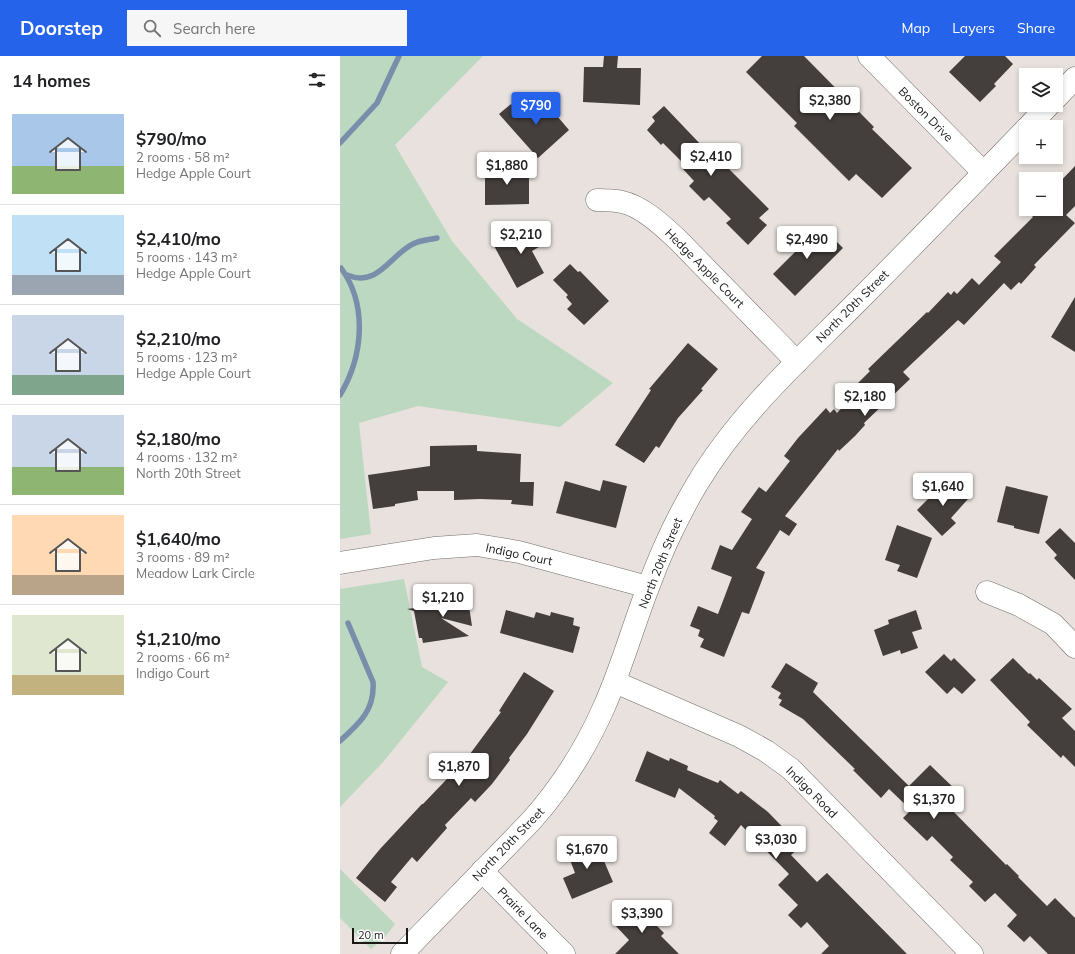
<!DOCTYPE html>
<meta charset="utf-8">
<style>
body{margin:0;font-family:Mulish,sans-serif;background:#f6f6f6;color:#202124;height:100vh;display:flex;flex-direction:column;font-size:15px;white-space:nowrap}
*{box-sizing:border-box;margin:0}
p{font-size:13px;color:#757577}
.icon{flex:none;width:22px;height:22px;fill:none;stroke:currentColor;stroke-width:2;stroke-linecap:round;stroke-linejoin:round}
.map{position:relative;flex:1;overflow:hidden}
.drawer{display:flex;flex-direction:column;background:#fff;width:340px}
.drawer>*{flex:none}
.buttons{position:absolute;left:679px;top:12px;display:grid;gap:8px}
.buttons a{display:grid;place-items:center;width:44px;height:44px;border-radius:0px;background:#fff;box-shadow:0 2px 6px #0003;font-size:20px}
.scale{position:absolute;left:12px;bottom:10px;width:56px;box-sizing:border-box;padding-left:4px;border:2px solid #1b1918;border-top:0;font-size:11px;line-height:14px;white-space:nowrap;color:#1b1918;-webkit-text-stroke:3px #fff;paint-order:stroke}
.price{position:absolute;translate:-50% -34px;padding:0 9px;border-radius:4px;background:#fff;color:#222;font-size:13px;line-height:26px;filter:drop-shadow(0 1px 2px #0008)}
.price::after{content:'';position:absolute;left:50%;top:24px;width:12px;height:9px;margin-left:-6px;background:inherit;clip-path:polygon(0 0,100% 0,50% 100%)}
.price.active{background:#2563eb;color:#fff}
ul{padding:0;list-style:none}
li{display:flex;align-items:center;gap:12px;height:100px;padding:0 12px}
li+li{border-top:1px solid #e0e0e0}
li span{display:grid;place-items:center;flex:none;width:112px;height:80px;border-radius:0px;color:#555}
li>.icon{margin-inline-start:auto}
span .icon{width:48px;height:48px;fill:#fffc;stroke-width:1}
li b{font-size:17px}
h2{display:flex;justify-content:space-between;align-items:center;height:48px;padding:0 12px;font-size:17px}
header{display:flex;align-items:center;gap:24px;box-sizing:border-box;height:56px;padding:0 20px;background:#2563eb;color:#fff}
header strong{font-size:19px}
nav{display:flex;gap:22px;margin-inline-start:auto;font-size:14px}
.search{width:280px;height:36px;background:#f6f6f6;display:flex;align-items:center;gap:10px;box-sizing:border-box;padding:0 14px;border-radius:0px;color:#757577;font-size:15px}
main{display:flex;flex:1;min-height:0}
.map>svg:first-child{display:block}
</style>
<header>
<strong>Doorstep</strong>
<div class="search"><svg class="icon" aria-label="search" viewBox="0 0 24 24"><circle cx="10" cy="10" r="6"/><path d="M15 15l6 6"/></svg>Search here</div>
<nav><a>Map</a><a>Layers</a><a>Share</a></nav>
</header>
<main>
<section class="drawer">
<h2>14 homes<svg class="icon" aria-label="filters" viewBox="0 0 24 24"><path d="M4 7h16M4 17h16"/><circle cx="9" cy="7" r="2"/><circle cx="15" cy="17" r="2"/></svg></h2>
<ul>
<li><span style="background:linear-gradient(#a9c7e8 65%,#8fb573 0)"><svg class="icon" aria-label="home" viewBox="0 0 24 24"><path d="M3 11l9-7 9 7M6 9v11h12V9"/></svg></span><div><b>$790/mo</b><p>2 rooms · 58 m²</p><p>Hedge Apple Court</p></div></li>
<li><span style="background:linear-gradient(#bfe0f5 75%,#9aa5b1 0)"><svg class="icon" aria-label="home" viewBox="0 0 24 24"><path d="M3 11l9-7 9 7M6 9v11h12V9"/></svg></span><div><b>$2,410/mo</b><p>5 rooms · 143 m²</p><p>Hedge Apple Court</p></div></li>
<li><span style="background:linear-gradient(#c9d6e8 75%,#7fa58c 0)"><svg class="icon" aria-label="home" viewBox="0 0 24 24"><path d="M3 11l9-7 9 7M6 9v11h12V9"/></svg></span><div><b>$2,210/mo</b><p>5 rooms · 123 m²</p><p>Hedge Apple Court</p></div></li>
<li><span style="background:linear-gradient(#c9d6e8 65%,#8fb573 0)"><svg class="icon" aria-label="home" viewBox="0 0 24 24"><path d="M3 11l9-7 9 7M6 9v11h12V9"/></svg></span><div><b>$2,180/mo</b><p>4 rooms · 132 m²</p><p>North 20th Street</p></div></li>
<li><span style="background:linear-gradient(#ffd9b3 75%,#b9a48a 0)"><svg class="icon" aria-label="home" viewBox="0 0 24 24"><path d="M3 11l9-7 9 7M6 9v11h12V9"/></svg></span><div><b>$1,640/mo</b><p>3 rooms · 89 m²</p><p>Meadow Lark Circle</p></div></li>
<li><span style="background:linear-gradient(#dfe7d0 75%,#c2b280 0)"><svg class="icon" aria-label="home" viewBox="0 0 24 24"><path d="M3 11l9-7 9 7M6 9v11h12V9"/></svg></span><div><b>$1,210/mo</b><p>2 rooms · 66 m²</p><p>Indigo Court</p></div></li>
</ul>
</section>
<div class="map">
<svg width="735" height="898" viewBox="0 0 735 898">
<rect width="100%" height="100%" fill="#e8e1de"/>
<g fill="#bcd8c0">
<polygon points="0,0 143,0 55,89 112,185 177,263 273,327 220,371 78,350 19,367 31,478 0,483"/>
<polygon points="64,523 82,611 108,626 44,705 0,751 0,533"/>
<polygon points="0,813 55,868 44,882 31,893 0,862"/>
</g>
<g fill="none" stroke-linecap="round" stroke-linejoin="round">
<g stroke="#798eaa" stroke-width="5.5">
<polyline points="0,87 37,47 59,0"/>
<path d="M 7,219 C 38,232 50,199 73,188 C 80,184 89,184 97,182"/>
<path d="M 0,339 C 23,301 28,249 1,212"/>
<path d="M 0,685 C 19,668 35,654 33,626 L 8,567"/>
</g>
</g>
<g fill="#443e3c">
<polygon points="264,0 278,0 277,12 301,12 300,49 243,46 244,11 263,11"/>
<polygon points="422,0 464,0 534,71 532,73 572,112 542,142 516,118 509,125 454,70 457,67 406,16"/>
<polygon points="625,0 665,0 673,8 654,28 656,30 640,46 609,16"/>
<polygon points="200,40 229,74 198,102 159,58 171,48 178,57 184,52 185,53"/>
<polygon points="324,50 364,92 366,90 429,153 419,162 427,169 408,189 386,167 391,163 369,141 364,145 349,130 354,125 343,113 346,110 323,87 321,89 307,74 315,65 312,61"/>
<polygon points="189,109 189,148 145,149 145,113 162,113 162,111"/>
<polygon points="735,110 735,150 726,159 735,167 694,209 696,211 681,228 679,226 671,234 664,227 624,269 618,264 563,316 570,323 524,367 525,369 515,380 499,395 498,393 445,460 457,468 449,480 440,474 416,512 425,516 409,558 402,556 384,601 360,591 364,583 358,580 360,574 350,570 358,550 378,558 392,521 371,513 380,489 392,494 412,463 401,456 419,431 426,436 450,405 444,400 458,382 486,352 490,357 494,353 497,357 519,334 515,330 530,315 528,313 587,256 588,257 608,236 611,239 614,235 617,238 632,222 639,229 661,206 654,200 693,161 685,153 716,153 716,130"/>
<polygon points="192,167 204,188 192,195 204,217 177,232 153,188"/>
<polygon points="481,170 503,192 455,240 433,218 457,194 451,188 461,177 467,184"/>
<polygon points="230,208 238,216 240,215 269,245 244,269 227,253 232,248 226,241 228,239 213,224"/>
<polygon points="735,241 735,296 711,281"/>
<polygon points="348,287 378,313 361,333 363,334 338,362 319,392 316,390 304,407 275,389 311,334 309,333"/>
<polygon points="137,389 137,395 181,398 180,426 194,426 193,450 171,448 172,444 140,443 114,444 114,435 77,435 78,444 55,448 55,450 33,453 28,419 90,410 90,390"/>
<polygon points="608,423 628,443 611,462 616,467 602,480 577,454"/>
<polygon points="263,424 287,430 276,472 216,457 225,425 260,435"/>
<polygon points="666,430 708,440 699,478 674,472 674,470 657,466"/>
<polygon points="557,469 592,482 577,522 557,515 560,509 545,504"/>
<polygon points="720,472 735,487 735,524 714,502 717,499 705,486"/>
<polygon points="116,537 117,538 127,537 132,570 101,562 129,580 83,587 82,582 79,582 74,555 67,553 96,549 95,540"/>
<polygon points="166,554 194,562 196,556 210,560 211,556 234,562 233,569 240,571 233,597 160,577"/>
<polygon points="576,554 582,573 572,576 578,592 561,598 560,594 543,600 534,574 549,568 548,564"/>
<polygon points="604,598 611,605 614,602 636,624 622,638 614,631 607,638 585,616"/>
<polygon points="673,602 689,618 690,617 697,624 699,622 732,653 722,662 735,675 735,711 723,699 721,702 687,669 690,666 650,624"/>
<polygon points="446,607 478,627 473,636 569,730 590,709 619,737 607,749 666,809 667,808 679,820 678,821 707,850 715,842 735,862 735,898 708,898 690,880 684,886 667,870 677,859 655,837 645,846 629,830 633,826 610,804 613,801 592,780 587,785 563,762 571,754 549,733 541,742 513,714 515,713 463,663 439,649 442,644 438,642 441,637 431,631"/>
<polygon points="184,616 214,635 187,678 169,702 170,704 152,728 135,746 131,742 105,769 107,772 77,806 72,801 51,826 57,831 45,846 16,822 40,793 82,748 83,748 127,702 161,656 159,655"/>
<polygon points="307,695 329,705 330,702 348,710 347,714 378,727 380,724 398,738 401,735 428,756 461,790 451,799 477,826 487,817 567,898 481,898 489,890 467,866 461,872 448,859 458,849 438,829 449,818 401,769 385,790 369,777 378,765 374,762 375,760 339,732 335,742 295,725"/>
<polygon points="255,784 273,826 232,843 223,822 235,817 227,796"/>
<polygon points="294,847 324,877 321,880 339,898 275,898 289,884 273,867"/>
</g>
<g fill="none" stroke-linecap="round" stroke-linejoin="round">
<g stroke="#736d6b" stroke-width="23">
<g id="minor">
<polyline points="529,0 643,116"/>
<polyline points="716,42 735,22"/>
<polyline points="688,71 709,49"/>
<path d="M 257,144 C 265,144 274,144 282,146 C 302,150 323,170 338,184 L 457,306"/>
<polyline points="0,507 94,492 137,489 179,496 308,531"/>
<polyline points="647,536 679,549 713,568 735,591"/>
<polyline points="275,626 399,680 426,695 451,713 632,898"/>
<polyline points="142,815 224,898"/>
<path d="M 62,898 L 192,764 C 222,730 246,692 264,651 C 282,611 293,570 309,529 C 322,494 338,460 357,428 C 398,359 458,305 514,249 C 572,191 629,132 686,73"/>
</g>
</g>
<use href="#minor" stroke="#fff" stroke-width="22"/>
</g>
<g text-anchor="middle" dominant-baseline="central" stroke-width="4" stroke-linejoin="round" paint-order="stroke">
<g font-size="12" fill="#1b1918" stroke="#fff">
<text transform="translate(586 58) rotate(45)">Boston Drive</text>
<text transform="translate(365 212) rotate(45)">Hedge Apple Court</text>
<text transform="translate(512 250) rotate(-45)">North 20th Street</text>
<text transform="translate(179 498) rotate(12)">Indigo Court</text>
<text transform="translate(320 507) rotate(-68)">North 20th Street</text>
<text transform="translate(472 736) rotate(45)">Indigo Road</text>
<text transform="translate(168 788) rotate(-46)">North 20th Street</text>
<text transform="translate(183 857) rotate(46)">Prairie Lane</text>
</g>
</g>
</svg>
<div class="buttons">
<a><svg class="icon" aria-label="layers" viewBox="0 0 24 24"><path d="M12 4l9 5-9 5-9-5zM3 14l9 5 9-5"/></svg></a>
<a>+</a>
<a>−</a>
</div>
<div class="scale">20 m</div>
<b class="price" style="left:490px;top:65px">$2,380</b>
<b class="price active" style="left:196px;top:70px">$790</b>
<b class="price" style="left:371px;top:121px">$2,410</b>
<b class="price" style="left:167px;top:130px">$1,880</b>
<b class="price" style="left:181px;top:199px">$2,210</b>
<b class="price" style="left:467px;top:204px">$2,490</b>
<b class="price" style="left:525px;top:361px">$2,180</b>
<b class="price" style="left:603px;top:451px">$1,640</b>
<b class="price" style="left:103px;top:562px">$1,210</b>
<b class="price" style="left:119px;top:731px">$1,870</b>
<b class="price" style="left:594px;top:764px">$1,370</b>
<b class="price" style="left:436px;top:804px">$3,030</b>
<b class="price" style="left:247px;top:814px">$1,670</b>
<b class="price" style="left:302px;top:878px">$3,390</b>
</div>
</main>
